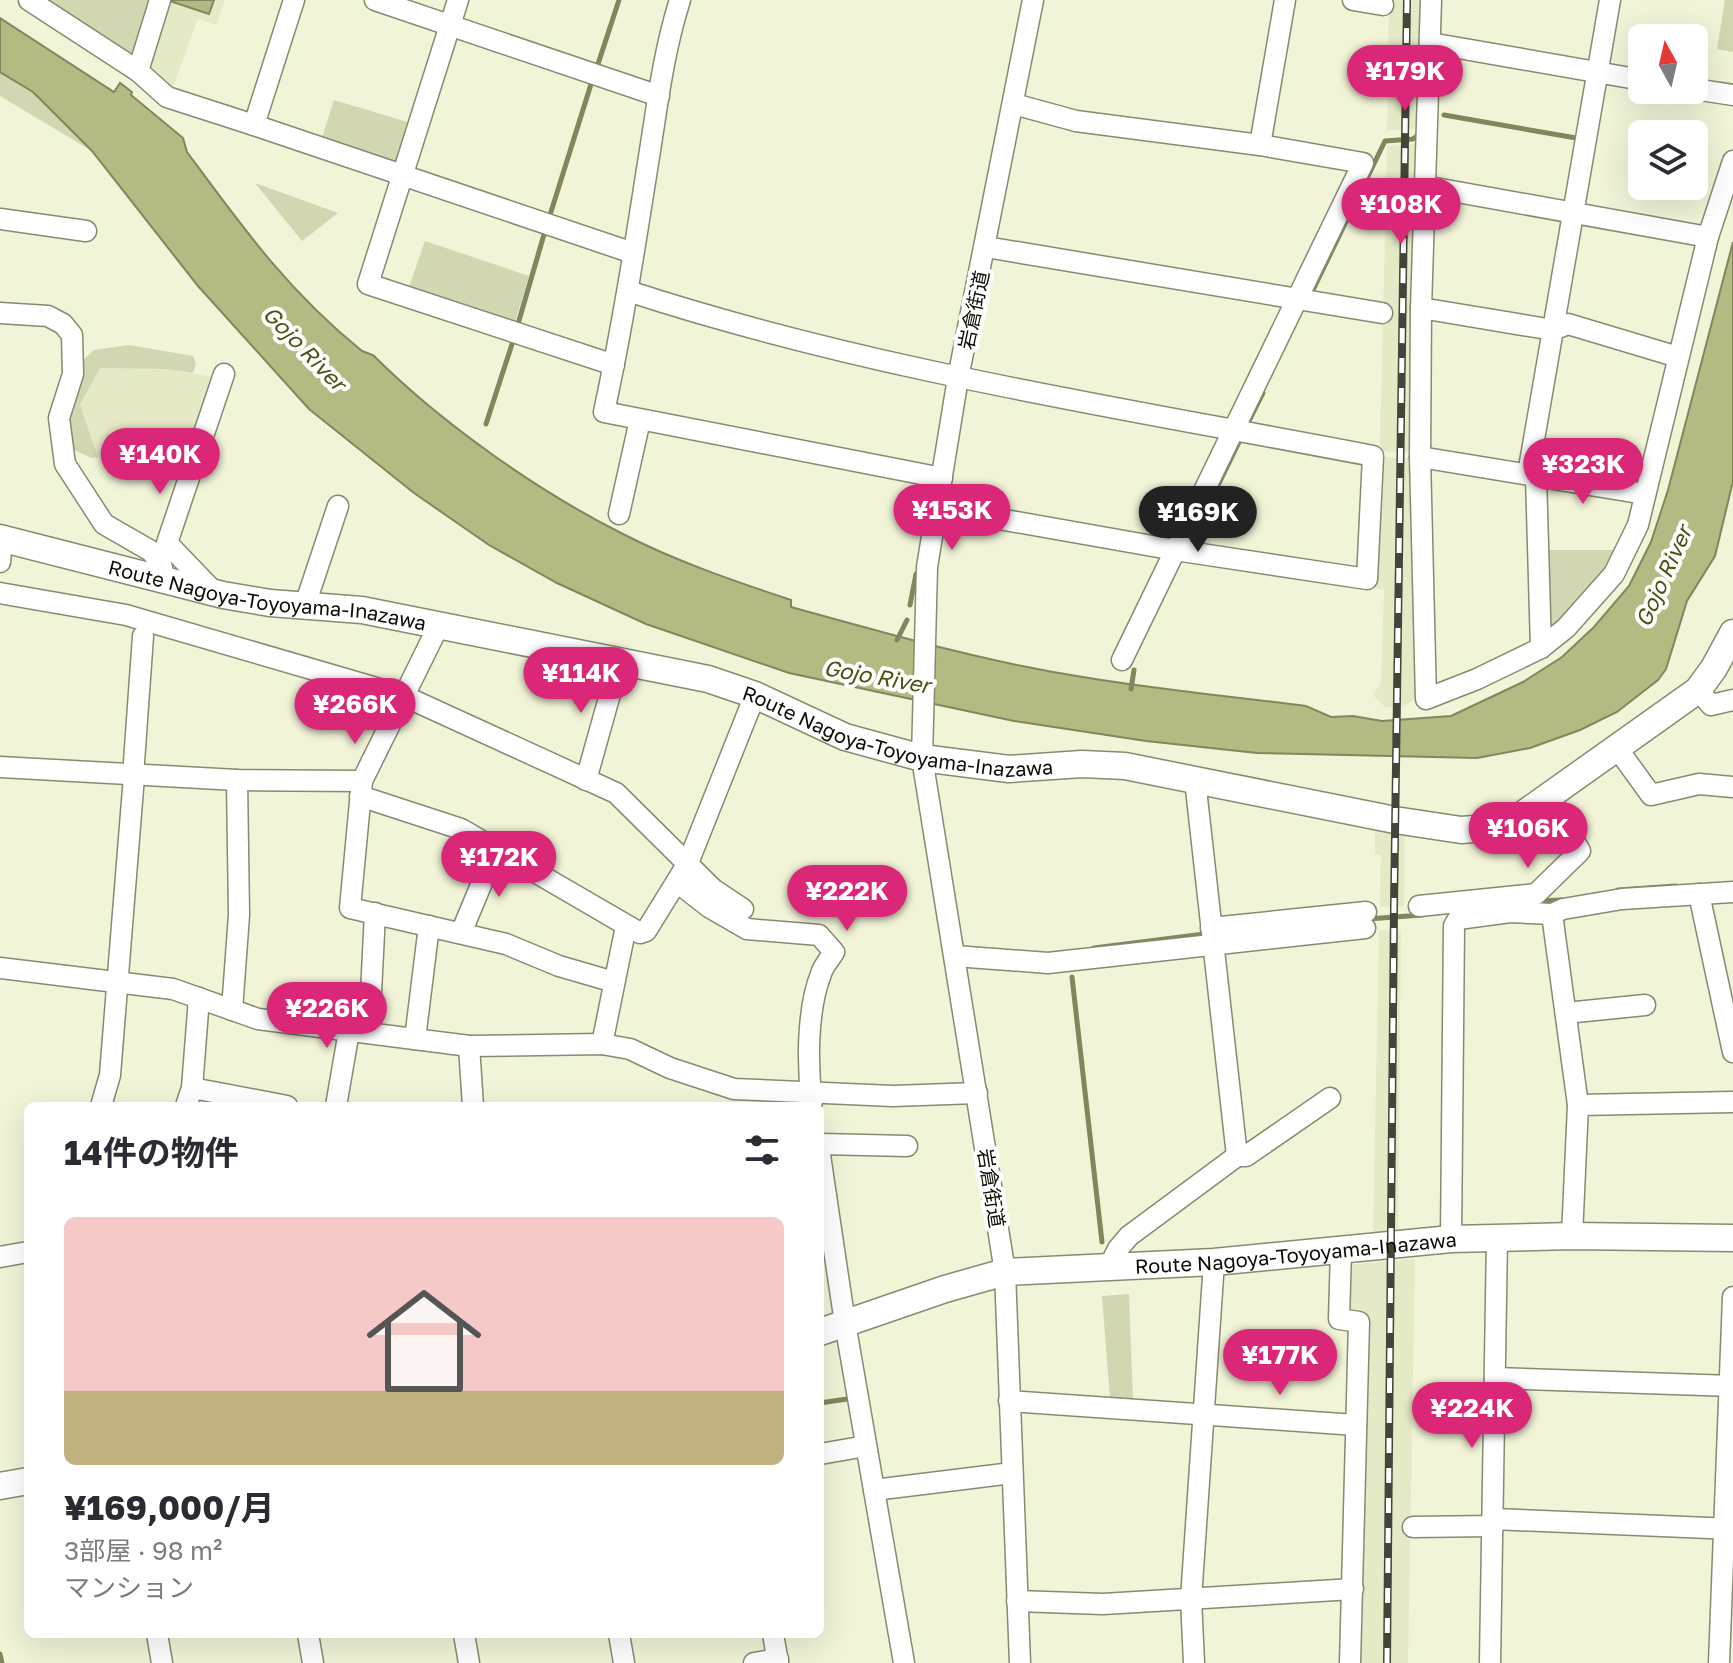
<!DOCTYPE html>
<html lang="ja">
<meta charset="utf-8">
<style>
body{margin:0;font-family:"Golos Text","Noto Sans JP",sans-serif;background:#f7f7f7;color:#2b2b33;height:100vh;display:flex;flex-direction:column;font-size:30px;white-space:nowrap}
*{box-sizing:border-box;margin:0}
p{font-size:26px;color:#7c7c81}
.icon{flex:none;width:44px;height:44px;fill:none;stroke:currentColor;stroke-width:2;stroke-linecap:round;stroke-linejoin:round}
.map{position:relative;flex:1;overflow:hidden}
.panel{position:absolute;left:24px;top:1102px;width:800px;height:536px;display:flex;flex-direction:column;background:#fff;border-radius:12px;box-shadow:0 8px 32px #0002}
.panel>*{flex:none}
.needle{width:52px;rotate:352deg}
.controls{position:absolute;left:1628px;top:24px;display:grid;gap:16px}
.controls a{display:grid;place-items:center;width:80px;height:80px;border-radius:12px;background:#fff;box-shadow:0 8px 32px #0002;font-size:40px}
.price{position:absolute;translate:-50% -68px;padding:0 18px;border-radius:28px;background:#db2777;color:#fff;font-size:26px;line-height:52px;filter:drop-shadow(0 2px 4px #0008)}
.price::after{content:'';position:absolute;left:50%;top:48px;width:24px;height:18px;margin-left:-12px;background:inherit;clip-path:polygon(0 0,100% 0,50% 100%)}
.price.active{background:#222;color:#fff}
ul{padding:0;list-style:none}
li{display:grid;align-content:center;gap:16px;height:424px;padding:0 40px}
li span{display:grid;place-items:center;height:248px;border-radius:12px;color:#555}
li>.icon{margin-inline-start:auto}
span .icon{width:144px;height:144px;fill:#fffc;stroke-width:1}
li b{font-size:34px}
h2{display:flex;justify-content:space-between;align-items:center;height:96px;padding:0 40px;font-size:34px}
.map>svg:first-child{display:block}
</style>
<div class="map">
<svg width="1733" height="1663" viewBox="0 0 1733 1663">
<rect width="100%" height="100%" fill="#f1f4d7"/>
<g fill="#e6e9c6">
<polygon points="167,0 225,0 216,25 198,19 171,92 148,71"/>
<polygon points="1389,0 1420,0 1419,128 1387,131"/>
<polygon points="1416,144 1412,451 1384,452 1380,449 1387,146"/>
<polygon points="100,368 167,369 219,378 187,469 149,456 143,472 98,457 80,405"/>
<polygon points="1383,457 1410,458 1414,461 1419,697 1402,707 1385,707 1373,695 1381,683 1384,589 1375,589 1381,460"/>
<polygon points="1375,824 1405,831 1404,906 1380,907 1381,855 1375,854"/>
<polygon points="1379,930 1401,931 1398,1234 1373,1236"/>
<polygon points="1415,1259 1408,1663 1358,1663 1361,1311 1347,1310 1345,1265"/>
</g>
<g fill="#d2d6b1">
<polygon points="49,0 152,0 136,54 127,54"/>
<polygon points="1725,0 1733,0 1733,52 1717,49"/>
<polygon points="0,72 33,92 92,151 0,96"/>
<polygon points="334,100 411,123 399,159 391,164 321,141"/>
<polygon points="255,183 338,213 302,241"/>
<polygon points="425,241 529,276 515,322 409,287"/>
<polygon points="129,345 193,356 196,363 193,373 167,369 100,368 80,405 98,457 92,458 71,449 66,423 82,361 94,350"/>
<polygon points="1546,550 1620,550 1609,571 1547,637"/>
<polygon points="1129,1294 1133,1401 1110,1399 1102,1296"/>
</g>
<g fill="#b5ba82" stroke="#82865c" stroke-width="2">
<polygon points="167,0 214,0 209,14"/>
<path d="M 0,18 L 114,92 L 120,83 L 132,92 L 131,95 L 183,138 L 187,152 C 243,228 288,291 362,351 L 373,355 C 440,422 536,490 621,533 C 675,561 734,581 791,600 L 791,607 C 867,628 944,650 1022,666 C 1115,685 1211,694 1306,706 L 1331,717 L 1353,716 L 1382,721 L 1451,716 L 1523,682 L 1562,657 L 1594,627 L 1629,586 L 1651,542 L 1668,490 L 1733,242 L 1733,481 L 1715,556 L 1687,601 L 1666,669 L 1658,680 L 1617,712 L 1580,730 L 1530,748 L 1477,758 L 1257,753 L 1146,741 L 1014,721 L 789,673 L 646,624 L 557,583 L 489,545 L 414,493 L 309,409 L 198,286 L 92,151 L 33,92 L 0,72 Z"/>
</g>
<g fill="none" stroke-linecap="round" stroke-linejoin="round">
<g stroke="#82865c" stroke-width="5">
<polyline points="598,64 619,0"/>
<polyline points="1444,115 1576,138"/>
<polyline points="550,215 592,81"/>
<polyline points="1312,292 1385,141 1413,139 1421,133"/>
<polyline points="518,324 545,231"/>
<polyline points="1248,423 1263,393"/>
<polyline points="486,424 513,341"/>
<polyline points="1191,541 1241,438"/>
<polyline points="910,605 916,574"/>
<polyline points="897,640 907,620"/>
<polyline points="1131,689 1134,670"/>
<polyline points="1618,890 1676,886"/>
<polyline points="1539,901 1561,900"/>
<polyline points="1368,919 1422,915"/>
<polyline points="1094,948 1204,934"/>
<polyline points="1072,977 1102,1242"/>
<polyline points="820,1403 847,1399"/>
<polyline points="0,1654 2,1663"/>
</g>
<g stroke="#878a70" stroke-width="23">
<g id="minor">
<polyline points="29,0 138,71 167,97 254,125"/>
<polyline points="294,0 254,125 633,253"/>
<polyline points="375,0 659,96"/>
<polyline points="458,0 368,284 614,365"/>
<path d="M 680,0 C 663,53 657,108 648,163 C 635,246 622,329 604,412 L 942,478"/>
<polyline points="1353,0 1383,5"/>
<polyline points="1431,0 1421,308 1420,457 1426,699 1477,679 1541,648 1566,628 1614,574 1638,525 1708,237 1733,161"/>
<polyline points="1430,43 1642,80"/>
<polyline points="138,71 160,0"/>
<polyline points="1694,89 1733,95"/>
<polyline points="1014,104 1076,121 1260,145 1363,163 1122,660"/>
<polyline points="1260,145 1285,0"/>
<polyline points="1424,186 1708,237"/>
<polyline points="0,219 86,231"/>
<polyline points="986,247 1382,313"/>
<path d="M 628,291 C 870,370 1123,408 1373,456 L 1367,579 L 1175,550 L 937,508"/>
<polyline points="1421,308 1553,330 1568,324 1678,357"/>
<polyline points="0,313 48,316 63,324 72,335 73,374 59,418 65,464 104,524 151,551 161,564 165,580"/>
<polyline points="1420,457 1645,494"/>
<polyline points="1528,474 1610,0"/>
<polyline points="1536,476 1541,648"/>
<polyline points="619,514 640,420"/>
<polyline points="0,562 2,538"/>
<polyline points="0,593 126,615 404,696 616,793 713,889 743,909"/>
<polyline points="215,593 167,543 224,374"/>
<polyline points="305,605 338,506"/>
<polyline points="439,625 362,781 350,908 506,944 559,966 614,982"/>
<polyline points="1698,690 1711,705 1733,700"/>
<polyline points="1617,748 1651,795 1699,784 1733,787"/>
<polyline points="0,767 237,780 362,781"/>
<polyline points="133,776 143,636"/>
<polyline points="586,780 619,662"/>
<polyline points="360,796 461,829 640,933 646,931 688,863 755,695"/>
<path d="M 677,882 L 709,907 L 747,929 L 819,935 L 834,952 C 830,959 823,966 821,974 C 807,1009 807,1065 812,1102"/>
<polyline points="1699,894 1733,1052"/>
<polyline points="1419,906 1536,894 1580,851 1549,797"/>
<polyline points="1552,914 1578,1105"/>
<polyline points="1211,928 1366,912"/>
<polyline points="461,933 496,849"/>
<polyline points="955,956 1048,963 1365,928"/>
<polyline points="0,968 173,989 258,1019 469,1046 602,1044 630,1049 670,1068 734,1089 893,1096 977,1093"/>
<polyline points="232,1010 239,915 237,780"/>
<polyline points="1566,1013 1645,1005"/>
<polyline points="369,1033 375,913"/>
<polyline points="415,1039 429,926"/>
<polyline points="602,1044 626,926"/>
<polyline points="469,1046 473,1106"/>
<polyline points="192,1088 287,1106"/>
<polyline points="101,1106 110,1075 134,776"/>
<polyline points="186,1106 192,1088 199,998"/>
<polyline points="336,1106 349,1031"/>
<polyline points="820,1144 907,1146"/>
<polyline points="820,1155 826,1196"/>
<polyline points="1237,1156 1246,1156 1330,1098"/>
<polyline points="820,1197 826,1196 845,1323 904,1663"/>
<polyline points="1572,1236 1578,1105 1733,1102"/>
<polyline points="1451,1239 1454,926 1458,919 1510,912 1552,914 1563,909 1622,899 1733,892"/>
<polyline points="1341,1250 1339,1319 1359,1322 1350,1663"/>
<polyline points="0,1257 28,1252"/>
<polyline points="1108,1269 1118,1249 1129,1236 1237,1156 1195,780"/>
<polyline points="1495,1378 1733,1386"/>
<polyline points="1009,1401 1356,1425"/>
<polyline points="820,1454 866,1446"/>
<polyline points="874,1490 1012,1473"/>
<polyline points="1493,1519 1733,1529"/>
<polyline points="1413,1527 1493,1526"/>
<polyline points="1017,1601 1103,1604 1353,1589"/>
<polyline points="157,1634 162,1663"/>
<polyline points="308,1634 313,1663"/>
<polyline points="464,1634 469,1663"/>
<polyline points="619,1634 624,1663"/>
<polyline points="773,1634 778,1663"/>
<polyline points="754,1663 778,1659"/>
<polyline points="1020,1663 1005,1272 922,758 927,567 958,378 1033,0"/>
<polyline points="1194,1663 1191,1599 1214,1262"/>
<polyline points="1490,1663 1497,1238"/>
<polyline points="1719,1663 1733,1297"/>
</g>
</g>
<g stroke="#878a70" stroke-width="29">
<g id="major">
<path id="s1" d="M 0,538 L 223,595 L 270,603 L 362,610 L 708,679 L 755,695 L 845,737 L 922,758 L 1009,769 L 1082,764 L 1125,766 L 1395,820 L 1461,830 L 1489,828 L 1518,818 L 1698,690 L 1714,668 L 1733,633"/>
<path id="s2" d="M 820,1332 L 945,1289 L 1005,1272 L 1214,1262 L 1451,1239 L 1572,1236 L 1733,1238"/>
<polyline points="0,1486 28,1481"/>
</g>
</g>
<use href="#minor" stroke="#fff" stroke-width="20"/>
<use href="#major" stroke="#fff" stroke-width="26"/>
<g stroke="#434538" stroke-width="8">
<polyline id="rail" points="1387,1663 1394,906 1407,0"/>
</g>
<use href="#rail" stroke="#fff" stroke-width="5" stroke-dasharray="15" stroke-linecap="butt"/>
</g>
<g text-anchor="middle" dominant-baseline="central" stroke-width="8" stroke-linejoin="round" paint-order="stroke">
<g font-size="20" fill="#0c0d05" stroke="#fff">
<text transform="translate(973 310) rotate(-78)">岩倉街道</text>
<text stroke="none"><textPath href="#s1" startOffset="274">Route Nagoya-Toyoyama-Inazawa</textPath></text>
<text stroke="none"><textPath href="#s1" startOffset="922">Route Nagoya-Toyoyama-Inazawa</textPath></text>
<text transform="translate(992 1188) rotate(81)">岩倉街道</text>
<text stroke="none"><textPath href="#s2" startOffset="486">Route Nagoya-Toyoyama-Inazawa</textPath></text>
</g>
<g font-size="22" font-style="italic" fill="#4e5111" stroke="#fff">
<text transform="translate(305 348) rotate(46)">Gojo River</text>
<text transform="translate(1663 576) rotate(-66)">Gojo River</text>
<text transform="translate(877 676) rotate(10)">Gojo River</text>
</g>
</g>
</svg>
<div class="controls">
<a><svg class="needle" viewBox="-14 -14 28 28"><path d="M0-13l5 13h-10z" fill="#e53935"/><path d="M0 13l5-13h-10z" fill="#7c7c81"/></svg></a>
<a><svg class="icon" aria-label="layers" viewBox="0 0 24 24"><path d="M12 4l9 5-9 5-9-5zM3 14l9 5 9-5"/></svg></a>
</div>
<b class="price" style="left:1405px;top:113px">¥179K</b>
<b class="price" style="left:1401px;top:246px">¥108K</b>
<b class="price" style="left:160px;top:496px">¥140K</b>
<b class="price" style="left:1583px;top:506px">¥323K</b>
<b class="price" style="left:952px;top:552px">¥153K</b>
<b class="price active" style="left:1198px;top:554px">¥169K</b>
<b class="price" style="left:581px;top:715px">¥114K</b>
<b class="price" style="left:355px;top:746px">¥266K</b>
<b class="price" style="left:1528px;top:870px">¥106K</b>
<b class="price" style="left:499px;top:899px">¥172K</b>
<b class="price" style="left:847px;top:933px">¥222K</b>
<b class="price" style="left:327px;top:1050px">¥226K</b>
<b class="price" style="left:1280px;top:1397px">¥177K</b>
<b class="price" style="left:1472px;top:1450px">¥224K</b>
<section class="panel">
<h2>14件の物件<svg class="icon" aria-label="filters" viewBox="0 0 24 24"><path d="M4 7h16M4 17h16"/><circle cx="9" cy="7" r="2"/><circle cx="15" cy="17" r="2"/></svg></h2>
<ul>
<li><span style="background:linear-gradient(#f6c9c9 70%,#c2b280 0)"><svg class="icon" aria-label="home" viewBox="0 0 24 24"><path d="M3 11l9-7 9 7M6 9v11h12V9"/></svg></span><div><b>¥169,000/月</b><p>3部屋 · 98 m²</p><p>マンション</p></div></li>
</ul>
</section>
</div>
